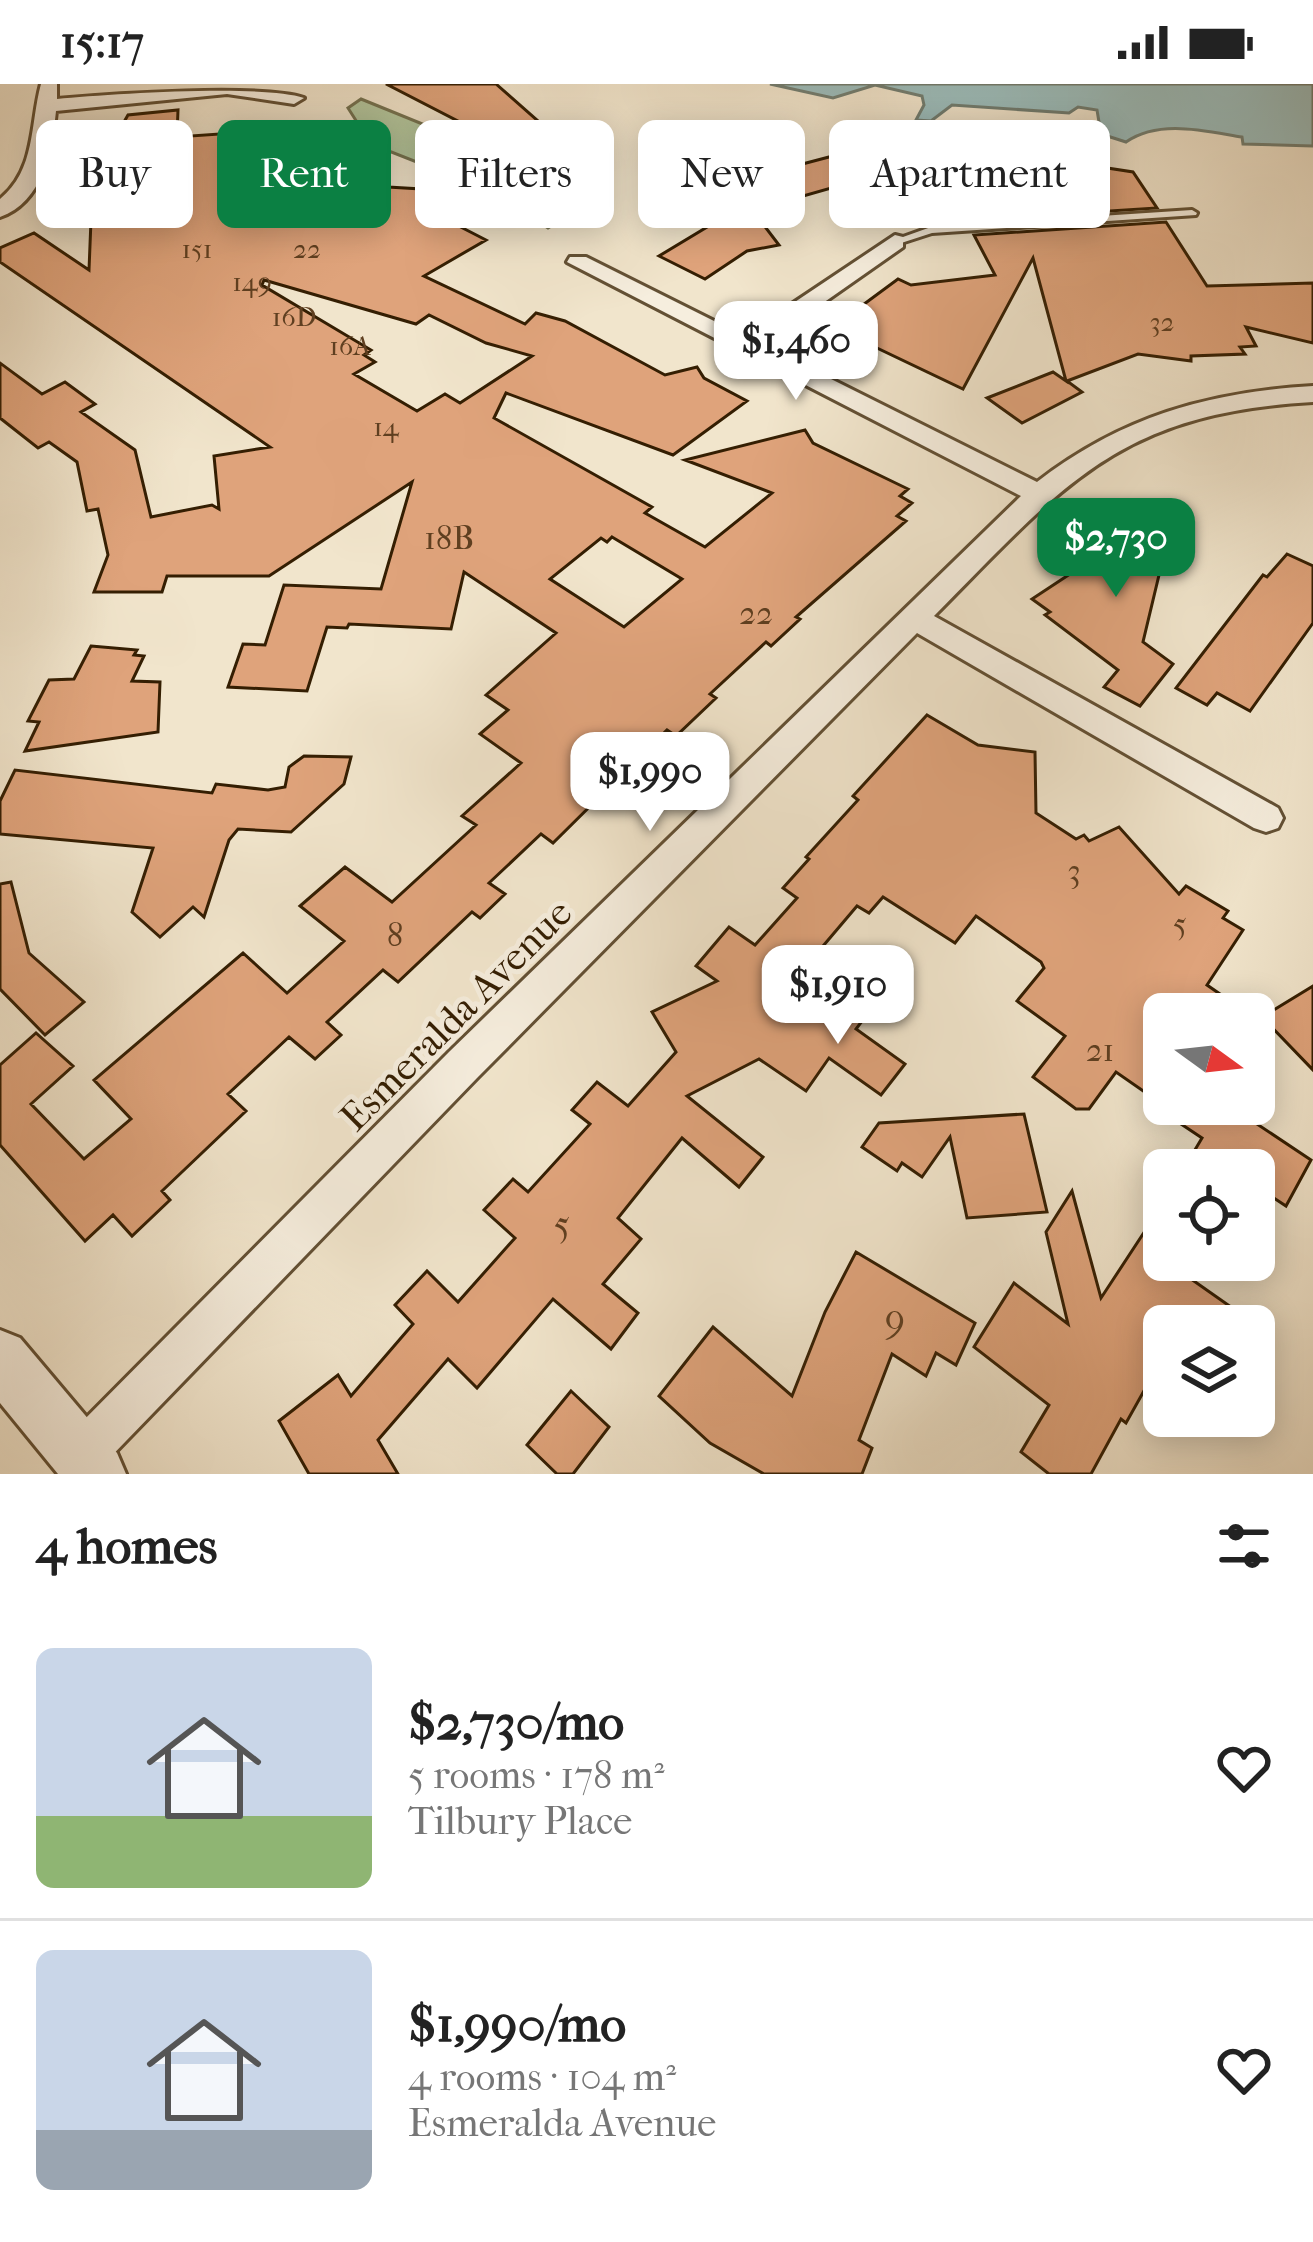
<!DOCTYPE html>
<meta charset="utf-8">
<style>
body{margin:0;font-family:"IM FELL French Canon",serif;background:#f2f2f2;color:#222;height:100vh;display:flex;flex-direction:column;font-size:45px;white-space:nowrap}
*{box-sizing:border-box;margin:0}
p{font-size:39px;color:#767676}
.icon{flex:none;width:66px;height:66px;fill:none;stroke:currentColor;stroke-width:2;stroke-linecap:round;stroke-linejoin:round}
.map{position:relative;height:1390px;overflow:hidden}
.drawer{display:flex;flex-direction:column;background:#fff;flex:1}
.drawer>*{flex:none}
.banner{position:absolute;left:36px;top:36px;width:1242px;height:108px;display:flex;gap:24px}
.needle{width:78px;rotate:105deg}
.tools{position:absolute;left:1143px;top:909px;display:grid;gap:24px}
.tools a{display:grid;place-items:center;width:132px;height:132px;border-radius:18px;background:#fff;box-shadow:0 6px 30px #0003;font-size:60px}
.price{position:absolute;translate:-50% -102px;padding:0 27px;border-radius:24px;background:#fff;color:#222;font-size:39px;line-height:78px;filter:drop-shadow(0 3px 6px #0008)}
.price::after{content:'';position:absolute;left:50%;top:72px;width:36px;height:27px;margin-left:-18px;background:inherit;clip-path:polygon(0 0,100% 0,50% 100%)}
.price.selected{background:#0b8043;color:#fff}
ul{padding:0;list-style:none}
li{display:flex;align-items:center;gap:36px;height:300px;padding:0 36px}
li+li{border-top:3px solid #e0e0e0}
li span{display:grid;place-items:center;flex:none;width:336px;height:240px;border-radius:18px;color:#555}
li>.icon{margin-inline-start:auto}
span .icon{width:144px;height:144px;fill:#fffc;stroke-width:1}
li b{font-size:51px}
h2{display:flex;justify-content:space-between;align-items:center;height:144px;padding:0 36px;font-size:51px}
.chip{padding:0 42px;border-radius:18px;background:#fff;box-shadow:0 6px 30px #0003;font-size:42px;line-height:108px}
.chip.selected{background:#0b8043;color:#fff}
.status{display:flex;justify-content:space-between;align-items:center;height:84px;padding:0 60px;background:#fff;direction:ltr}
.status svg{height:33px;fill:currentColor}
.map>svg:first-child{display:block}
</style>
<div class="status"><b>15:17</b><svg viewBox="0 0 49 12"><path d="M0 12V9h3v3zM5 12V6h3v6zM10 12V3h3v9zM15 12V0h3v12zM26 1h20v11H26zM47 4h2v5h-2z"/></svg></div>
<div class="map">
<svg width="1313" height="1390" viewBox="0 0 1313 1390">
<rect width="100%" height="100%" fill="#f1e5cc"/>
<filter id="stains"><feTurbulence type="fractalNoise" baseFrequency=".00167" numOctaves="4"/><feColorMatrix values="0 0 0 0 .2 0 0 0 0 .09 0 0 0 0 .02 0 0 0 .5 -.17"/></filter>
<radialGradient id="worn" r=".72"><stop offset=".6" stop-color="#630" stop-opacity="0"/><stop offset="1" stop-color="#630" stop-opacity=".3"/></radialGradient>
<polygon fill="#b3c69d" stroke="#747250" stroke-width="3" points="361,15 523,81 571,130 548,144 493,108 371,60 348,24"/>
<path fill="#9cbebd" stroke="#727e72" stroke-width="3" d="M 770,0 L 1313,0 L 1313,62 L 1243,60 L 1242,53 C 1205,47 1159,35 1126,58 L 1101,50 L 1097,26 L 1078,23 L 1069,29 L 952,21 L 931,37 L 916,36 L 924,21 L 922,12 L 875,1 L 833,14 Z"/>
<g fill="#dfa37b" stroke="#341e02" stroke-width="3" fill-rule="evenodd">
<polygon points="386,0 496,0 590,83 554,95 500,48 489,53"/>
<path d="M 178,26 L 177,53 L 263,47 L 264,64 L 339,47 L 365,88 L 388,103 L 421,105 L 422,123 L 486,156 L 424,192 L 525,240 L 536,229 L 565,237 L 665,291 L 697,283 L 704,294 L 747,317 L 673,371 L 506,309 L 494,334 L 652,423 L 645,429 L 705,463 L 772,409 L 685,376 L 805,346 L 813,359 L 908,405 L 900,412 L 912,419 L 897,432 L 906,437 L 796,533 L 800,535 L 771,562 L 766,558 L 710,610 L 716,614 L 676,652 L 667,646 L 553,759 L 541,750 L 489,799 L 505,810 L 480,834 L 472,828 L 398,898 L 383,886 L 327,938 L 341,951 L 315,975 L 289,953 L 228,1010 L 246,1027 L 162,1107 L 170,1116 L 132,1152 L 113,1131 L 85,1157 L 0,1061 L 0,981 L 36,949 L 73,982 L 31,1020 L 84,1075 L 131,1035 L 94,996 L 243,869 L 287,909 L 344,857 L 300,822 L 345,783 L 392,818 L 476,741 L 462,732 L 521,679 L 480,650 L 508,626 L 486,611 L 556,549 L 464,488 L 451,545 L 349,540 L 347,544 L 327,543 L 307,607 L 228,603 L 243,560 L 265,561 L 284,501 L 381,505 L 412,398 L 269,492 L 167,492 L 162,508 L 94,508 L 108,471 L 98,425 L 87,427 L 77,378 L 49,358 L 38,364 L 0,334 L 0,279 L 42,310 L 65,298 L 95,320 L 81,328 L 135,366 L 151,433 L 212,421 L 219,425 L 214,372 L 270,363 L 0,178 L 0,164 L 34,149 L 89,186 L 91,136 L 99,135 L 106,40 L 124,38 L 128,31 ZM 264,196 L 416,240 L 429,231 L 486,259 L 532,272 L 460,319 L 445,310 L 417,327 L 354,290 L 375,278 L 364,271 L 371,266 L 262,201 ZM 612,453 L 682,495 L 624,543 L 550,495 L 601,454 L 607,458 Z"/>
<polygon points="920,49 909,116 834,113 831,104 775,120 749,94"/>
<polygon points="1010,69 1133,88 1157,124 967,136 946,98 1003,104"/>
<polygon points="747,119 779,161 747,167 705,195 659,172"/>
<polygon points="1166,138 1207,202 1313,199 1313,259 1246,243 1256,262 1240,263 1245,270 1191,272 1191,277 1138,270 1067,297 1082,308 1022,339 987,314 1053,288 1066,297 1033,174 963,305 833,243 898,195 911,201 995,191 974,151"/>
<polygon points="1121,422 1170,445 1143,558 1173,580 1140,622 1104,603 1118,586 1045,531 1050,528 1032,515 1076,486 1083,461"/>
<polygon points="1287,470 1313,482 1313,539 1250,627 1217,609 1207,621 1176,604 1263,491 1267,493"/>
<polygon points="91,562 137,566 134,571 144,572 132,597 160,598 158,648 25,667 39,638 28,637 49,596 74,595"/>
<polygon points="927,631 978,661 1035,668 1036,729 1076,755 1084,751 1089,757 1119,743 1179,810 1186,802 1228,827 1223,834 1243,846 1207,901 1249,930 1164,930 1164,1020 1227,1020 1311,1076 1286,1122 1254,1101 1254,1086 1183,1086 1202,1054 1151,1020 1162,1020 1116,988 1089,1025 1076,1025 1033,993 1065,952 1017,917 1044,884 1041,878 976,832 955,859 883,813 869,829 857,822 818,868 882,911 856,945 905,980 881,1011 829,974 806,1007 759,975 687,1012 763,1073 739,1103 682,1054 618,1134 641,1155 603,1200 638,1229 611,1265 553,1215 477,1304 448,1275 378,1356 398,1390 309,1390 279,1337 338,1291 351,1312 413,1240 395,1221 427,1187 458,1218 515,1154 484,1126 513,1095 528,1108 590,1040 572,1026 597,998 628,1022 676,968 652,928 717,897 696,882 729,843 755,861 797,814 783,804 809,775 806,773 858,716 853,712"/>
<polygon points="304,672 351,673 344,700 291,748 238,745 229,756 204,833 193,823 160,853 132,828 153,764 0,750 0,717 15,686 212,709 216,700 268,706 285,703 289,683"/>
<polygon points="11,798 29,869 84,918 45,951 0,905 0,800"/>
<polygon points="1313,902 1313,986 1262,933"/>
<polygon points="1024,1030 1047,1128 967,1134 950,1053 922,1093 902,1079 897,1087 862,1063 879,1039"/>
<polygon points="1072,1107 1101,1214 1164,1118 1164,1176 1258,1242 1164,1242 1164,1271 1126,1339 1121,1335 1091,1390 1049,1390 1021,1368 1049,1321 974,1263 1014,1199 1068,1240 1046,1148"/>
<polygon points="856,1168 975,1239 956,1281 936,1269 926,1292 892,1270 859,1356 872,1364 862,1390 764,1390 710,1359 659,1312 713,1243 792,1312 825,1228"/>
<polygon points="571,1307 609,1343 573,1390 557,1390 527,1361"/>
</g>
<g fill="none" stroke-linecap="round" stroke-linejoin="round">
<g stroke="#635034" stroke-width="6">
<polygon id="service" points="1192,126 1197,129 1196,131 932,149 895,161 889,158 931,143"/>
</g>
<g stroke="#635034" stroke-width="6">
<g id="minor">
<path d="M 41,0 L 57,0 L 57,15 C 111,10 262,0 304,14 L 294,20 L 227,10 L 56,27 C 52,66 43,118 0,133 L 0,115 C 36,86 30,40 41,0 Z"/>
<path d="M 895,151 L 903,153 L 903,163 L 763,261 L 1037,398 C 1121,333 1208,308 1313,302 L 1313,318 C 1117,329 1064,401 934,532 L 1278,724 L 1283,734 L 1278,744 L 1266,748 L 1254,744 L 917,549 L 477,994 L 97,1387 L 65,1387 L 58,1371 L 65,1355 L 449,968 L 1021,412 L 567,178 L 570,173 L 586,173 L 744,252 Z"/>
</g>
</g>
<g stroke="#635034" stroke-width="6">
<polygon id="tertiary" points="0,1246 20,1254 117,1369 126,1390 58,1390 0,1319"/>
</g>
<use href="#service" fill="#f6eede" fill-rule="evenodd"/>
<use href="#minor" fill="#f6eede" fill-rule="evenodd"/>
<use href="#tertiary" fill="#f6eede" fill-rule="evenodd"/>
</g>
<g text-anchor="middle" dominant-baseline="central" stroke-width="10" stroke-linejoin="round" paint-order="stroke">
<g font-size="27" fill="#5f3f20">
<text x="197" y="165">151</text>
<text x="307" y="165">22</text>
<text x="252" y="198">149</text>
<text x="294" y="233">16D</text>
<text x="1162" y="238">32</text>
<text x="350" y="262">16A</text>
<text x="386" y="343">14</text>
</g>
<g font-size="33" fill="#5f3f20">
<text x="449" y="454">18B</text>
<text x="756" y="529">22</text>
<text x="1074" y="787">3</text>
<text x="1180" y="840">5</text>
<text x="395" y="851">8</text>
<text x="1100" y="966">21</text>
</g>
<g font-size="39" fill="#341e02" stroke="#f6eede">
<text transform="translate(456 931) rotate(-45)">Esmeralda Avenue</text>
</g>
<g font-size="39" fill="#5f3f20">
<text x="562" y="1140">5</text>
<text x="895" y="1235">9</text>
</g>
</g>
<rect width="100%" height="100%" filter="url(#stains)"/>
<rect width="100%" height="100%" fill="url(#worn)"/>
</svg>
<div class="tools">
<a><svg class="needle" viewBox="-14 -14 28 28"><path d="M0-13l5 13h-10z" fill="#e53935"/><path d="M0 13l5-13h-10z" fill="#767676"/></svg></a>
<a><svg class="icon" aria-label="locate" viewBox="0 0 24 24"><circle cx="12" cy="12" r="6"/><path d="M12 2v4M12 18v4M2 12h4M18 12h4"/></svg></a>
<a><svg class="icon" aria-label="layers" viewBox="0 0 24 24"><path d="M12 4l9 5-9 5-9-5zM3 14l9 5 9-5"/></svg></a>
</div>
<b class="price" style="left:796px;top:319px">$1,460</b>
<b class="price selected" style="left:1116px;top:516px">$2,730</b>
<b class="price" style="left:650px;top:750px">$1,990</b>
<b class="price" style="left:838px;top:963px">$1,910</b>
<div class="banner">
<a class="chip">Buy</a>
<a class="chip selected">Rent</a>
<a class="chip">Filters</a>
<a class="chip">New</a>
<a class="chip">Apartment</a>
</div>
</div>
<section class="drawer">
<h2>4 homes<svg class="icon" aria-label="filters" viewBox="0 0 24 24"><path d="M4 7h16M4 17h16"/><circle cx="9" cy="7" r="2"/><circle cx="15" cy="17" r="2"/></svg></h2>
<ul>
<li><span style="background:linear-gradient(#c9d6e8 70%,#8fb573 0)"><svg class="icon" aria-label="home" viewBox="0 0 24 24"><path d="M3 11l9-7 9 7M6 9v11h12V9"/></svg></span><div><b>$2,730/mo</b><p>5 rooms · 178 m²</p><p>Tilbury Place</p></div><svg class="icon" aria-label="heart" viewBox="0 0 24 24"><path d="M12 20l-8-8c-3-5 5-10 8-4 3-6 11-1 8 4z"/></svg></li>
<li><span style="background:linear-gradient(#c9d6e8 75%,#9aa5b1 0)"><svg class="icon" aria-label="home" viewBox="0 0 24 24"><path d="M3 11l9-7 9 7M6 9v11h12V9"/></svg></span><div><b>$1,990/mo</b><p>4 rooms · 104 m²</p><p>Esmeralda Avenue</p></div><svg class="icon" aria-label="heart" viewBox="0 0 24 24"><path d="M12 20l-8-8c-3-5 5-10 8-4 3-6 11-1 8 4z"/></svg></li>
</ul>
</section>
